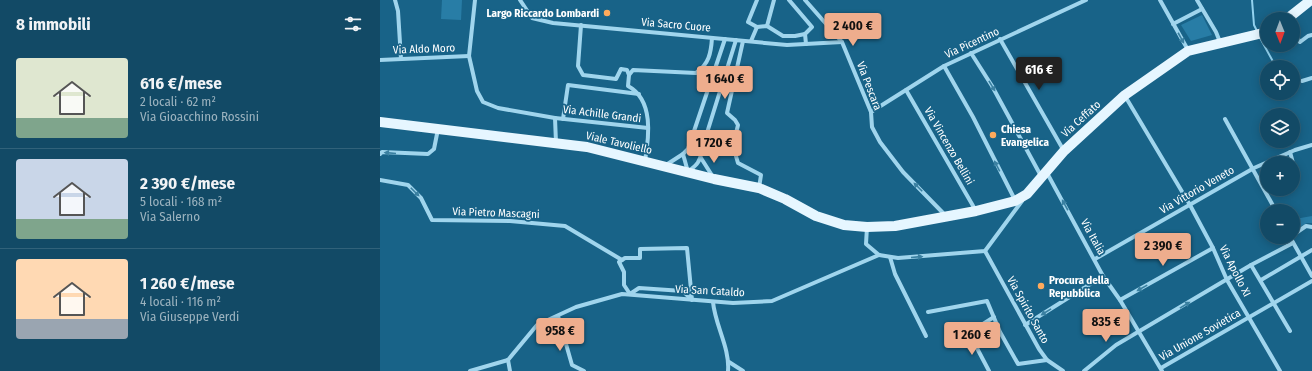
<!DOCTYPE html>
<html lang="it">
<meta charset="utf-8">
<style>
body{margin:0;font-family:"Fira Sans Condensed",sans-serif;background:#1b516c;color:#f1f3f6;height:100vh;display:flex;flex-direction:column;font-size:15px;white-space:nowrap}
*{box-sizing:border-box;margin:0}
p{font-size:13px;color:#9cb3bf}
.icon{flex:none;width:22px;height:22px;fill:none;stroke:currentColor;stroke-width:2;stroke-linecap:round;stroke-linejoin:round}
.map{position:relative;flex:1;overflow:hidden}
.panel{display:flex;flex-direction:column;background:#124a66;width:380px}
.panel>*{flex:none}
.needle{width:26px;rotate:179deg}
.tools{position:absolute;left:880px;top:12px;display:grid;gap:8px}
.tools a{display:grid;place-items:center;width:40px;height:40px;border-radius:50%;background:#124a66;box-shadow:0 2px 10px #0003,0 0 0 1px #31627a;font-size:20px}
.price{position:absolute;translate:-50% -34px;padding:0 9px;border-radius:4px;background:#eead8d;color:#111;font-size:13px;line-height:26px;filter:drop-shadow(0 1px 2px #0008)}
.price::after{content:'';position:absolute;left:50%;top:24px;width:12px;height:9px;margin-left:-6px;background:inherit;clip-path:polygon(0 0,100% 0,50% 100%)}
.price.active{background:#222;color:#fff}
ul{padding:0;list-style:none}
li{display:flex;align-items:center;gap:12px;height:100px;padding:0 16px}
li+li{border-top:1px solid #31627a}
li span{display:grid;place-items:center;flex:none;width:112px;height:80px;border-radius:4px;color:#555}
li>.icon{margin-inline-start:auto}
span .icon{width:48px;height:48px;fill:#fffc;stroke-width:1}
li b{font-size:17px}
h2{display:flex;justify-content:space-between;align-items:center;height:48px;padding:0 16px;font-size:17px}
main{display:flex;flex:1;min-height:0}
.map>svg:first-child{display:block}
</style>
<main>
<section class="panel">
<h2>8 immobili<svg class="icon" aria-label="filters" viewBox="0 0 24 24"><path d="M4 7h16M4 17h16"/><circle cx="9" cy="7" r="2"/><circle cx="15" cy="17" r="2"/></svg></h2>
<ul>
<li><span style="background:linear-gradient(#dfe7d0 75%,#7fa58c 0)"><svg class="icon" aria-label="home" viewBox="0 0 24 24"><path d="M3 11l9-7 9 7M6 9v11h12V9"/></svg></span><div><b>616 €/mese</b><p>2 locali · 62 m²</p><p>Via Gioacchino Rossini</p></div></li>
<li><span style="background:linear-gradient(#c9d6e8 75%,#7fa58c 0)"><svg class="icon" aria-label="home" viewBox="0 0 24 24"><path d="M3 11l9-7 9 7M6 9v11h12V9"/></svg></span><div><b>2 390 €/mese</b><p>5 locali · 168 m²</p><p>Via Salerno</p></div></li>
<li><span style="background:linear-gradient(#ffd9b3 75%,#9aa5b1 0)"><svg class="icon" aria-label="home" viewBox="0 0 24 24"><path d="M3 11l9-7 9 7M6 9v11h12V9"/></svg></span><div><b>1 260 €/mese</b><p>4 locali · 116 m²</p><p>Via Giuseppe Verdi</p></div></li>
</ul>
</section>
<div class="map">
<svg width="932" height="371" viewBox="0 0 932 371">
<rect width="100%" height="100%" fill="#186388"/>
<g fill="#287da6">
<polygon points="62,0 82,0 81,20 61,19"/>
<polygon points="822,15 832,35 811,41 801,25"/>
<polygon points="932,216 932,223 927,223 914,230 913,221 915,219"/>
</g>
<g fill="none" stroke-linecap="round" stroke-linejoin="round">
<g stroke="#93d3f0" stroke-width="2">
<polyline points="872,0 874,25 877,31"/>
<polyline points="879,36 896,67"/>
</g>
<g stroke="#a0d5ed" stroke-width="4">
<polyline points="15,0 18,11 21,59"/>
<polyline points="95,0 89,56 97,91 103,102 118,108 175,118 176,143"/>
<polyline points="140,0 152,18 173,23 407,45 462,42"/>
<polyline points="377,0 368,22 377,27 387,26 403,36 415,36 425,34"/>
<polyline points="409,0 432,27 425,34 426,44"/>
<polyline points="425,0 462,42 491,112 492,127 500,142 523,172 565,215"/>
<polyline points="780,0 808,50"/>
<polyline points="817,0 836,32 840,42"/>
<polyline points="793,24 822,9"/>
<polyline points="201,25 198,66 203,75 236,79 241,69 247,70 249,75"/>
<polyline points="387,26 394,0"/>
<polyline points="913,32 920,42 928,36 932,35"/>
<polyline points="620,39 684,151"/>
<polyline points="363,41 347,113 355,120 358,125 353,146 358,163 381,175 379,188"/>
<polyline points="371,41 377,27"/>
<polyline points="591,53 612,86 661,176"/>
<polyline points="0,60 89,56"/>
<polyline points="564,66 593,117 635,200"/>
<polyline points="922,81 932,78"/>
<polyline points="526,90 596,211"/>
<polyline points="745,96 810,205 833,248 847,280 900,371"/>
<polyline points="491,112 564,66 706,0"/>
<polyline points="175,118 268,128"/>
<polyline points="183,119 188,85 259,94"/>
<polyline points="845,119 896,211"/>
<polyline points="910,152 913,163"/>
<polyline points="0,154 2,152 48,154 54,149 58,129"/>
<path d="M 303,154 L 308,172 C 315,166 321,162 321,152 L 356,40"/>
<polyline points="321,158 333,177"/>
<path d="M 265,161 C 269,137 274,100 248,86 L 249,75 L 253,70 L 316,73 C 329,64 331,53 332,38"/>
<polyline points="286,165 303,154 308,149 345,39"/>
<polyline points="913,165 916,175"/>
<polyline points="667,173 723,276 740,300 782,371"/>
<polyline points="0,180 28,185 41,198 52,220 130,221 185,226 242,260"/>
<polyline points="487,227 486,244 499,255"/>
<polyline points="913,235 926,226 932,227"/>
<polyline points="910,237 932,276"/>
<polygon points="307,248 312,300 303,291 259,288 250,294 244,285 244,272 239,262 245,258 260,258 260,249"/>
<polyline points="605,251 659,349 667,360 683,371"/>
<polyline points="499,255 518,258 605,251 642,201"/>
<polyline points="510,257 515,274 546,336"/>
<polyline points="715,259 874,168 915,150 932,145"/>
<polyline points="871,265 910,331"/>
<polyline points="881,280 932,250"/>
<polyline points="740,300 833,248"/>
<path d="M 333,302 C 335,325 350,348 348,371"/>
<polyline points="548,312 607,301 620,332 638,364 667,360"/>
<polyline points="178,316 192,365 204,371"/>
<polyline points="645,325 723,276"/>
<polyline points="589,333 609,371"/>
<polyline points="573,343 614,317"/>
<polyline points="128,360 157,325 196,307 242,294 353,303 392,301 499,255"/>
<polyline points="128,360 130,371"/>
<polyline points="349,362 363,371"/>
<polyline points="781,368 932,281"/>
<polyline points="90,371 128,360"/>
<polyline points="704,371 736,345 871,265 913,243"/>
</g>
<g stroke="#e6f6ff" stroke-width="10">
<polyline points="907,19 931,0"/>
<polyline points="0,122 207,147 334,179 379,188 405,199 436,216 464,225 487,227 515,226 596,211 635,201 647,194 684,151 745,95 808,51 887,32"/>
</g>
</g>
<defs><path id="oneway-solid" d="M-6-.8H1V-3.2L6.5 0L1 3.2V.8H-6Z"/></defs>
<g fill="#3a80a1">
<use href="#oneway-solid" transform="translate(801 38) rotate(61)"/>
<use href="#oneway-solid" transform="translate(612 86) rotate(59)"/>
<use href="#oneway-solid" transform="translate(10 153) rotate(-175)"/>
<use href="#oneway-solid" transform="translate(617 166) rotate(-117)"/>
<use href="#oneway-solid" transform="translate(538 187) rotate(-135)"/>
<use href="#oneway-solid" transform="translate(35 192) rotate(45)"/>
<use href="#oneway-solid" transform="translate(685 205) rotate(-119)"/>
<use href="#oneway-solid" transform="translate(537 257) rotate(-5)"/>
<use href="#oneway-solid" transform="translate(762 288) rotate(151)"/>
<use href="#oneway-solid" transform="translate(805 305) rotate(-31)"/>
<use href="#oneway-solid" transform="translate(666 312) rotate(148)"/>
</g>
<g fill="#ffaa5c" stroke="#186388" stroke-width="1.5">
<circle cx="227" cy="13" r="4"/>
<circle cx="613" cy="135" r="4"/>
<circle cx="661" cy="286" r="4"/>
</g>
<g text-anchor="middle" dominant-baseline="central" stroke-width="3.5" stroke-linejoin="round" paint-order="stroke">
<g font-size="11" font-weight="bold" fill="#fff" stroke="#186388" text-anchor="start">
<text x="219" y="13" text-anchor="end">Largo Riccardo Lombardi</text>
<text x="621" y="129">Chiesa<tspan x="621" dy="13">Evangelica</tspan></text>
<text x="669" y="280">Procura della<tspan x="669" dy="13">Repubblica</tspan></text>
</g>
<g font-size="11" fill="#fff" stroke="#186388">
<text transform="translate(296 25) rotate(5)">Via Sacro Cuore</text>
<text transform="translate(592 43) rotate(-25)">Via Picentino</text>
<text transform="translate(44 49) rotate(-2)">Via Aldo Moro</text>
<text transform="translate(489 86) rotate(69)">Via Pescara</text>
<text transform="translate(222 114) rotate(7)">Via Achille Grandi</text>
<text transform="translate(701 119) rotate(-42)">Via Ceffato</text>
<text transform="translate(239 143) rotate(13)">Viale Tavoliello</text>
<text transform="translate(569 146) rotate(60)">Via Vincenzo Bellini</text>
<text transform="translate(817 190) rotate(-30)">Via Vittorio Veneto</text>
<text transform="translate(116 213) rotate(2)">Via Pietro Mascagni</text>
<text transform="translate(713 237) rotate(61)">Via Italia</text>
<text transform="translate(855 271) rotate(63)">Via Apollo XI</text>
<text transform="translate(330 291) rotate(3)">Via San Cataldo</text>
<text transform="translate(648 310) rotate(61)">Via Spirito Santo</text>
<text transform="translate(820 335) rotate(-30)">Via Unione Sovietica</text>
</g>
</g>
</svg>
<div class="tools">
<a><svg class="needle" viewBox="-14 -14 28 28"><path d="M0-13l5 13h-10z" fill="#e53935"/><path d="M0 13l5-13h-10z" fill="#9cb3bf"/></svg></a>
<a><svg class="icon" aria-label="locate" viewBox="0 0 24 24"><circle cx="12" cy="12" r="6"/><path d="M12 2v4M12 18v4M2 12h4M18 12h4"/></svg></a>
<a><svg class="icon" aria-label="layers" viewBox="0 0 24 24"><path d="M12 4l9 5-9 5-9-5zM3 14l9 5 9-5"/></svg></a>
<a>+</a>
<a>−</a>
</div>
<b class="price" style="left:473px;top:47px">2 400 €</b>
<b class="price active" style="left:659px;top:91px">616 €</b>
<b class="price" style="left:345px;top:100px">1 640 €</b>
<b class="price" style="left:334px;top:164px">1 720 €</b>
<b class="price" style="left:783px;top:267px">2 390 €</b>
<b class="price" style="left:726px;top:343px">835 €</b>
<b class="price" style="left:180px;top:352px">958 €</b>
<b class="price" style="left:592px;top:356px">1 260 €</b>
</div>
</main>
